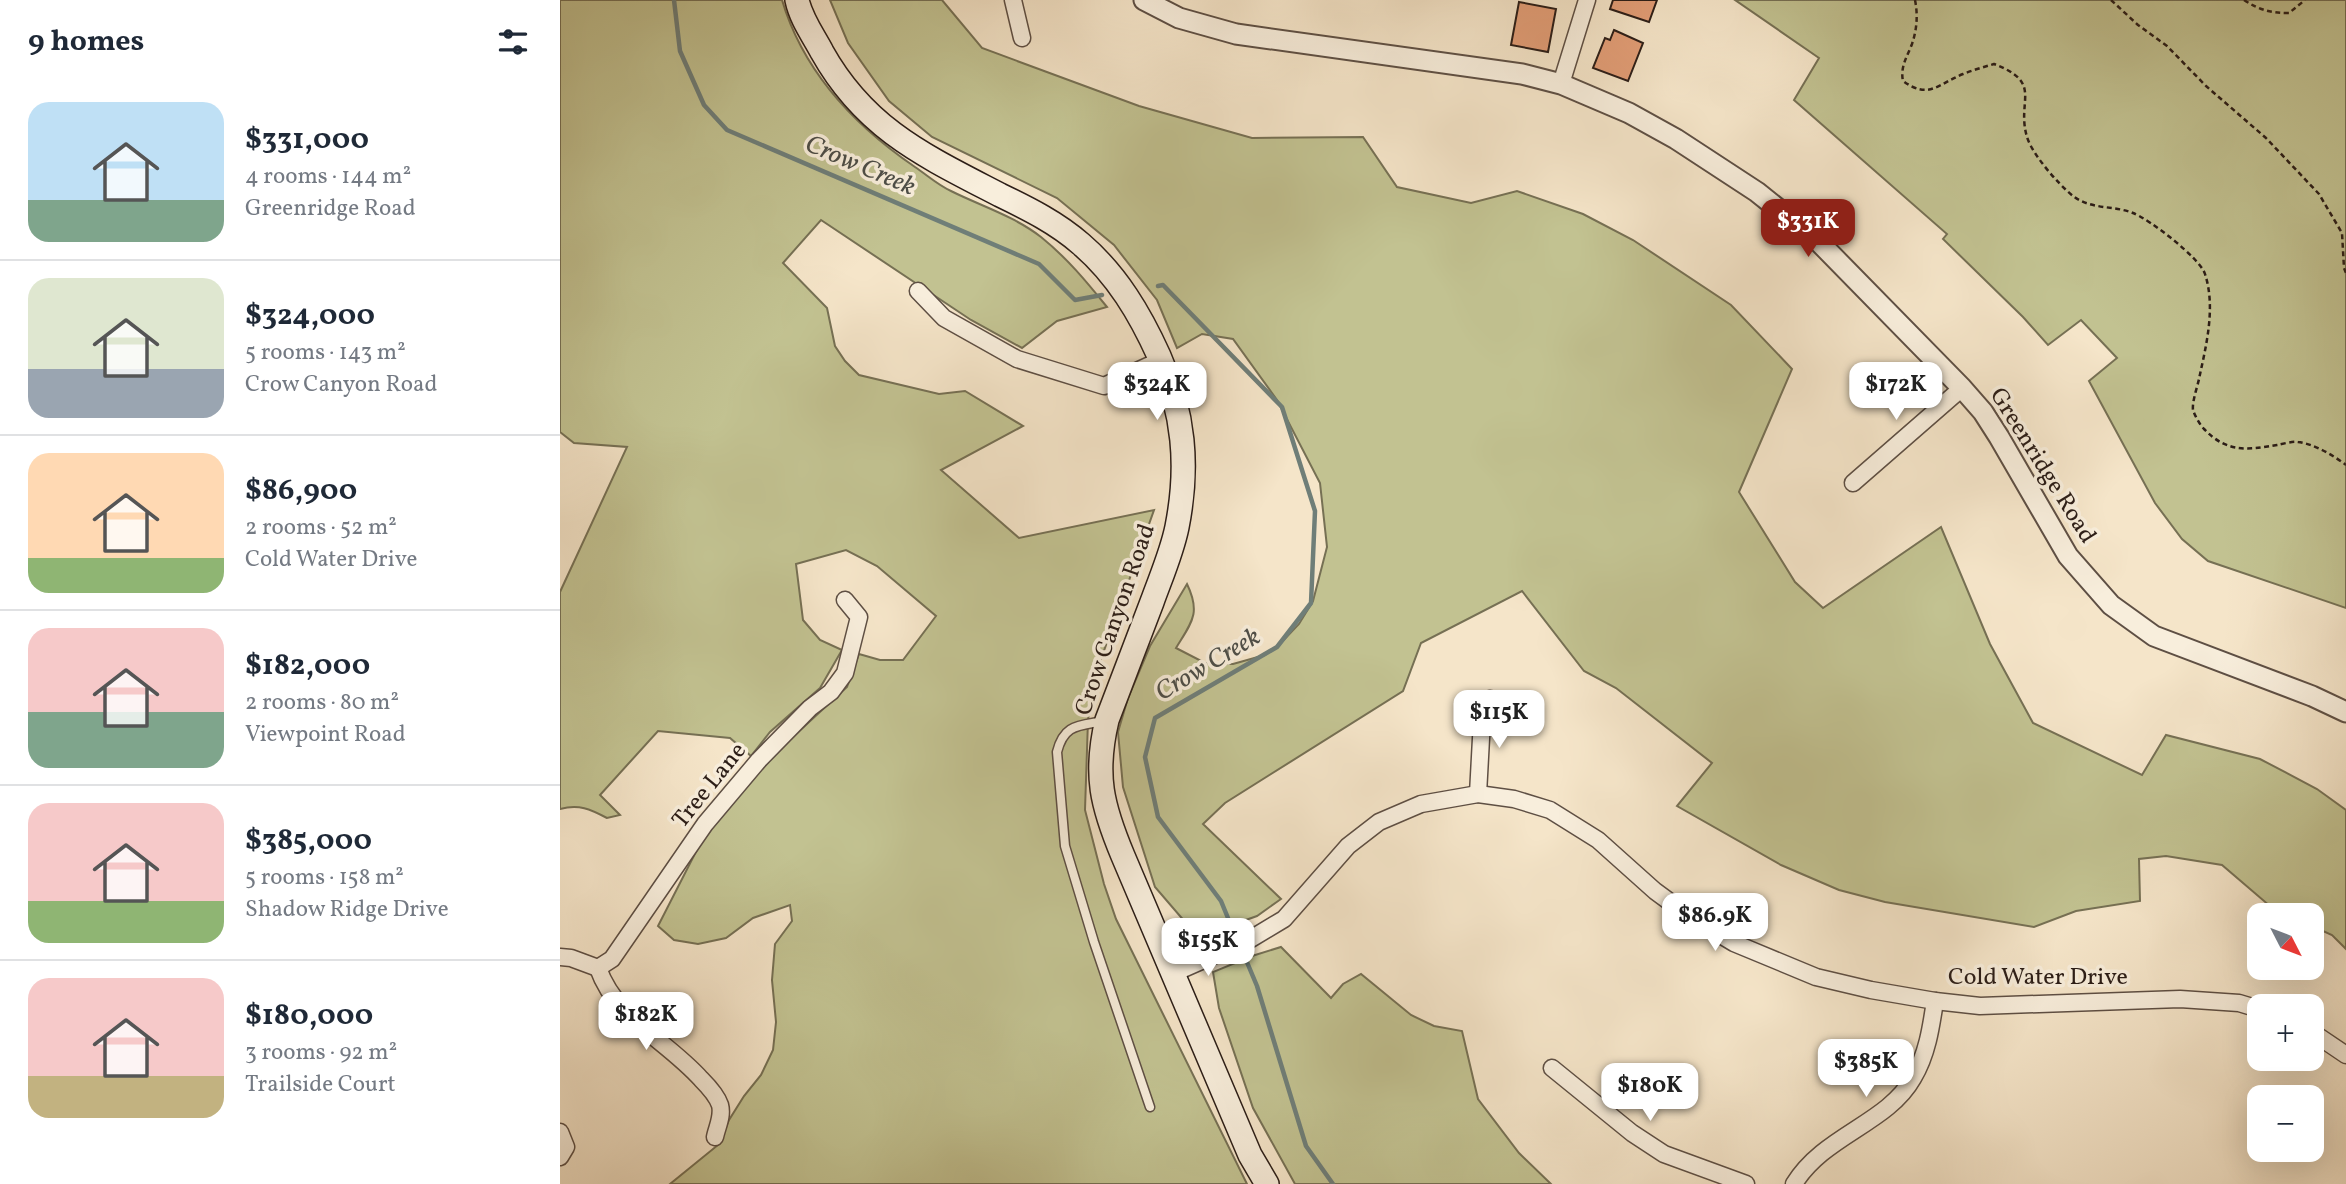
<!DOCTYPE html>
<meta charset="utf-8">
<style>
body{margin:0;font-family:Vollkorn,serif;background:#f6f6f7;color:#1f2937;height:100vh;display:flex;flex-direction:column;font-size:26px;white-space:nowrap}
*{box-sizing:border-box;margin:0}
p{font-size:23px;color:#747a83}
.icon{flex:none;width:38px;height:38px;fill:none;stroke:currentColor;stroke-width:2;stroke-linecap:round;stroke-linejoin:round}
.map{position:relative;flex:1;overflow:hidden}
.side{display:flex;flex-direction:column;background:#fff;width:560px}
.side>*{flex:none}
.needle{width:46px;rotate:132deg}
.buttons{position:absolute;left:1687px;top:903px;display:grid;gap:14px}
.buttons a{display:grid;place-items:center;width:77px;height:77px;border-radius:14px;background:#fff;box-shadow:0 7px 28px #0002;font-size:35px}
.price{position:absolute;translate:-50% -60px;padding:0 16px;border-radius:14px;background:#fff;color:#222;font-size:23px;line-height:46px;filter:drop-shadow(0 2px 4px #0008)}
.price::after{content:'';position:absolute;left:50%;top:42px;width:21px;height:16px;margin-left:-10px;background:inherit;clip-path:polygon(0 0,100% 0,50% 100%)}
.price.on{background:#8f2418;color:#fff}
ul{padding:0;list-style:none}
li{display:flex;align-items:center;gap:21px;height:175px;padding:0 28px}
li+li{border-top:2px solid #e0e1e3}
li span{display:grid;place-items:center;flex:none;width:196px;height:140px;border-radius:21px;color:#555}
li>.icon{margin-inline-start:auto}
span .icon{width:84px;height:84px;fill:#fffc;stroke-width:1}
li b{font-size:30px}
h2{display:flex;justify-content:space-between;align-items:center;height:84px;padding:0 28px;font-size:30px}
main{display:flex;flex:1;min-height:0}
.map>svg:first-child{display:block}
</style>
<main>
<section class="side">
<h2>9 homes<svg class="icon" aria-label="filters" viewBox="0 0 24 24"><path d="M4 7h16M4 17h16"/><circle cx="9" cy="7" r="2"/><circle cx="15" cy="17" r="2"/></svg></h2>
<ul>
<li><span style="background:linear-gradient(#bfe0f5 70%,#7fa58c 0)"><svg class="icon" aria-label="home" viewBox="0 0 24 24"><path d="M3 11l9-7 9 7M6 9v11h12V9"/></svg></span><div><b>$331,000</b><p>4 rooms · 144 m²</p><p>Greenridge Road</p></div></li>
<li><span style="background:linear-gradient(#dfe7d0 65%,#9aa5b1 0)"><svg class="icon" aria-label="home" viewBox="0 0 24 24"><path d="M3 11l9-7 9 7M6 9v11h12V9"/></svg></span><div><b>$324,000</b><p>5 rooms · 143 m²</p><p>Crow Canyon Road</p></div></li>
<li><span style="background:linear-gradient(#ffd9b3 75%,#8fb573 0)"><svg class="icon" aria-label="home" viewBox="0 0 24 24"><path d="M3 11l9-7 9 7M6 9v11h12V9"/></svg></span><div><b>$86,900</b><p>2 rooms · 52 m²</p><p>Cold Water Drive</p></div></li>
<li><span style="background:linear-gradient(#f6c9c9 60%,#7fa58c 0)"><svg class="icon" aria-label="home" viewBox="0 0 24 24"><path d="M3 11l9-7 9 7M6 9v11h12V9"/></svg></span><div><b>$182,000</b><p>2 rooms · 80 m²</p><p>Viewpoint Road</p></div></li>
<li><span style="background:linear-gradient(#f6c9c9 70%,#8fb573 0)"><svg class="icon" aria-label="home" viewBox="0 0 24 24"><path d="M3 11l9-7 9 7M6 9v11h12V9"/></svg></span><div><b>$385,000</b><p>5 rooms · 158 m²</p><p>Shadow Ridge Drive</p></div></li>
<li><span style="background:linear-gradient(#f6c9c9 70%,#c2b280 0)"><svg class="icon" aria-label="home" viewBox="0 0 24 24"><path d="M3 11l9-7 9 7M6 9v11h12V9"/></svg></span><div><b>$180,000</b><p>3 rooms · 92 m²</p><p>Trailside Court</p></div></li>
</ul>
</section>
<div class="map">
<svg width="1786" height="1184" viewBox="0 0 1786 1184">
<rect width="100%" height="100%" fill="#f5e5c9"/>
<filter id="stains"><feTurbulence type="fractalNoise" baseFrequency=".00286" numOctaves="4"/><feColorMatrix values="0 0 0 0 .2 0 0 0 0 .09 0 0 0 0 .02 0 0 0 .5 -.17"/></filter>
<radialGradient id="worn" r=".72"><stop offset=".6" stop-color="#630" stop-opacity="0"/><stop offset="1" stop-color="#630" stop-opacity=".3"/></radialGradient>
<g fill="#c2c291" stroke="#767054" stroke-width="2">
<path d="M 0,0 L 222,0 C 243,71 295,126 355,167 C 367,175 378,185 391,191 C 421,206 454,216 481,237 C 507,258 526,281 547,307 L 497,321 L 462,348 L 411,320 L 261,220 L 223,263 L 267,308 L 275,346 L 285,361 L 299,375 L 379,394 L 405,391 L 463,426 L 381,470 L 459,538 L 594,510 L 535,676 L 528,720 L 525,810 L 544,884 L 556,919 L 687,1184 L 110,1184 L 158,1145 L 169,1120 L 184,1096 L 201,1075 L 213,1050 L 216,1022 L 212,980 L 215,944 L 232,921 L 230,905 L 193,918 L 166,938 L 138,944 L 114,940 L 98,926 L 144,836 L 164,805 L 222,747 L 287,687 L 299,654 L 320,660 L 343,660 L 376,616 L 317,566 L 286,550 L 236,564 L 243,620 L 260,640 L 282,650 L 260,688 L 210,732 L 191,756 L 170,738 L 98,731 L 40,795 L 60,815 L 47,818 C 30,809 19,804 0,809 L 0,592 L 67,447 L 14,443 L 0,432 Z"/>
<path d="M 270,0 L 382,0 L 422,48 L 579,106 L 692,138 L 803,137 L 837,187 L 911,203 L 957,191 L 1023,214 L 1073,240 L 1171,305 L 1232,369 L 1179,492 L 1235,582 L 1263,608 L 1381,527 L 1430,644 L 1473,723 L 1582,775 L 1606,735 L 1700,759 L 1757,789 L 1786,810 L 1786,949 L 1772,935 L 1752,926 L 1752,915 L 1729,915 L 1711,907 L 1662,865 L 1606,856 L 1579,859 L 1580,901 L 1516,911 L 1474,927 L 1325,902 L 1279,890 L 1221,865 L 1117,806 L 1152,763 L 1056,688 L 1024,671 L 962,591 L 861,643 L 843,691 L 665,803 L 643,824 L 721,899 L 697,916 L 638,937 L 595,887 L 563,787 L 558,732 L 568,698 L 590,646 L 627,584 C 641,613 632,622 616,648 L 645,663 L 673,664 L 705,655 L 720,644 L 739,624 L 753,601 L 767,547 L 760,483 L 717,400 L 673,339 L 642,334 L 617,348 L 597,300 L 554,245 L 497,198 L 372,137 L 329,101 L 288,43 Z"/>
<polygon points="1175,0 1786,0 1786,608 1648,561 1622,539 1595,503 1529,381 1557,358 1521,320 1488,345 1463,317 1383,239 1387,234 1234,100 1259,58"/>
<polygon points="721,947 771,998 783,984 801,974 851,1015 874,1026 902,1031 918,1099 959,1153 991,1184 735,1184 693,1108 659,1008 653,972 692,956"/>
</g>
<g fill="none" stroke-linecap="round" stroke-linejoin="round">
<g stroke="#6f7e78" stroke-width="4.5">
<polyline points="114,0 120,51 144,105 167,130 479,264 515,300 542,295"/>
<polyline points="598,286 603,285 722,407 755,511 751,603 717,647 595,718 585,757 598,817 661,901 677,940"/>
<polyline points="681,948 697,986 746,1146 773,1184"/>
</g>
</g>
<g fill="#e29d76" stroke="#2b1d17" stroke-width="2">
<polygon points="1053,0 1097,0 1089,22 1050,9"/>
<polygon points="959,2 996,9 988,52 951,45"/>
<polygon points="1054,30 1083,43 1068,81 1033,68 1045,38 1050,40"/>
</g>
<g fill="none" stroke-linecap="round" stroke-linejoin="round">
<g stroke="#5e4f44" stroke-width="11">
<path id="service" d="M 544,721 C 518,726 504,724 497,752 L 505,846 L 534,942 L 590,1107"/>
</g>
<g stroke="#5e4f44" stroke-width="19">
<g id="minor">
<polyline points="453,0 462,38"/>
<polyline points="1001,84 1027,0"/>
<polyline points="358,291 384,318 457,359 544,386 601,360"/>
<polyline points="1293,483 1402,388"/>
<polyline points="918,794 922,720 930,699"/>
<polyline points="0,957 11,958 38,968 52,959 145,824 199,760 250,708 271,692 285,673 299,617 285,600"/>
<path d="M 38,968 C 56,1019 106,1040 141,1079 C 148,1086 157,1096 160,1105 C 163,1116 157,1127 155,1137"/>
<polyline points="614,973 689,940 724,919 788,846 819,822 861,804 918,794 954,799 990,810 1038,840 1095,891 1129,916 1174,943 1256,977 1311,990 1375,1001 1420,1006 1620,999 1679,1003 1699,1009"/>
<polyline points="1752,1032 1786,1055"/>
<polyline points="992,1068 1072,1133 1104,1154 1186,1184"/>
<polyline points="0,1132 6,1147 0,1157"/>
<path d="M 1234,1184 C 1264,1135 1327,1124 1353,1078 C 1367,1055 1371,1028 1375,1001"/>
</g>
</g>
<g stroke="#5e4f44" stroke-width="23">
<polyline id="tertiary" points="584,0 619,18 676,34 962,74 1001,84 1069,113 1116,139 1197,192 1257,240 1402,388 1423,412 1439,437 1508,556 1551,605 1594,636 1752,696 1786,712"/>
</g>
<g stroke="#2b1d17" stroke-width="26">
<path id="secondary" d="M 237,0 C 241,19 253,35 262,52 C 305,129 365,156 440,195 C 469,209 497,223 521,244 C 557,275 580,314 599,356 C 624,412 629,466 617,527 C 612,552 601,577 592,602 C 577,641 562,681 547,720 C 534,775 542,806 563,856 L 690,1155 L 707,1184"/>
</g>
<g stroke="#2b1d17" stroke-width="2.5" stroke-dasharray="5 3.5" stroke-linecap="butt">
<path d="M 1355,0 C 1358,15 1357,29 1352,44 C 1347,57 1340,67 1343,81 C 1369,100 1378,84 1403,74 C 1413,70 1424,67 1434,64 C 1484,83 1456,100 1467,137 C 1472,154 1498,184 1513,196 C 1531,210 1553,205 1573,213 C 1589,219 1640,258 1645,274 C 1656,308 1646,346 1639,379 C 1637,388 1632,402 1633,410 C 1635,416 1640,425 1644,429 C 1667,453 1687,450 1717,445 C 1723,444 1732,441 1738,442 C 1754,444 1773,455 1786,465"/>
<polyline points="1551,0 1578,25 1607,46 1646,86 1706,138 1759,194 1782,233 1784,268 1786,273"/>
<path d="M 1684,0 C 1699,10 1711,13 1729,13 L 1745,0"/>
</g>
<use href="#service" stroke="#f8eedc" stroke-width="8"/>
<use href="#minor" stroke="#f8eedc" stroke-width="16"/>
<use href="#tertiary" stroke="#f8eedc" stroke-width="19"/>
<use href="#secondary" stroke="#f8eedc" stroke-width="23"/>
</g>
<g text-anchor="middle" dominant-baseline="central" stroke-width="7" stroke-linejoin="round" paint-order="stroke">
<g font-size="24" fill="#2b1d17" stroke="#f8eedc">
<text transform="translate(1482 466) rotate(58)">Greenridge Road</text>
<text transform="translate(556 620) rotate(-71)">Crow Canyon Road</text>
<text transform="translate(150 786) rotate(-51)">Tree Lane</text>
<text x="1478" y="978">Cold Water Drive</text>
</g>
<g font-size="26" font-style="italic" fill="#4d4e48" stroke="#f8eedc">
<text transform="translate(300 166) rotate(23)">Crow Creek</text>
<text transform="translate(648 665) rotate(-31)">Crow Creek</text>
</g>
</g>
<rect width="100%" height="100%" filter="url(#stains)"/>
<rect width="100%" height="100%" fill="url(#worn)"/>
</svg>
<div class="buttons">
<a><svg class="needle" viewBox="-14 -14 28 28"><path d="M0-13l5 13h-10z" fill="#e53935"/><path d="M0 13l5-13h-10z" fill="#747a83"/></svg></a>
<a>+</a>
<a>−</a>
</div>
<b class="price on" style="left:1248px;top:259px">$331K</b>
<b class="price" style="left:597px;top:422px">$324K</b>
<b class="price" style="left:1336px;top:422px">$172K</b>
<b class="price" style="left:939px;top:750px">$115K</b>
<b class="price" style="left:1155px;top:953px">$86.9K</b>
<b class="price" style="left:648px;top:978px">$155K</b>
<b class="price" style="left:86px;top:1052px">$182K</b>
<b class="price" style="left:1306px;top:1099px">$385K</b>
<b class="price" style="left:1090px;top:1123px">$180K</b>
</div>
</main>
